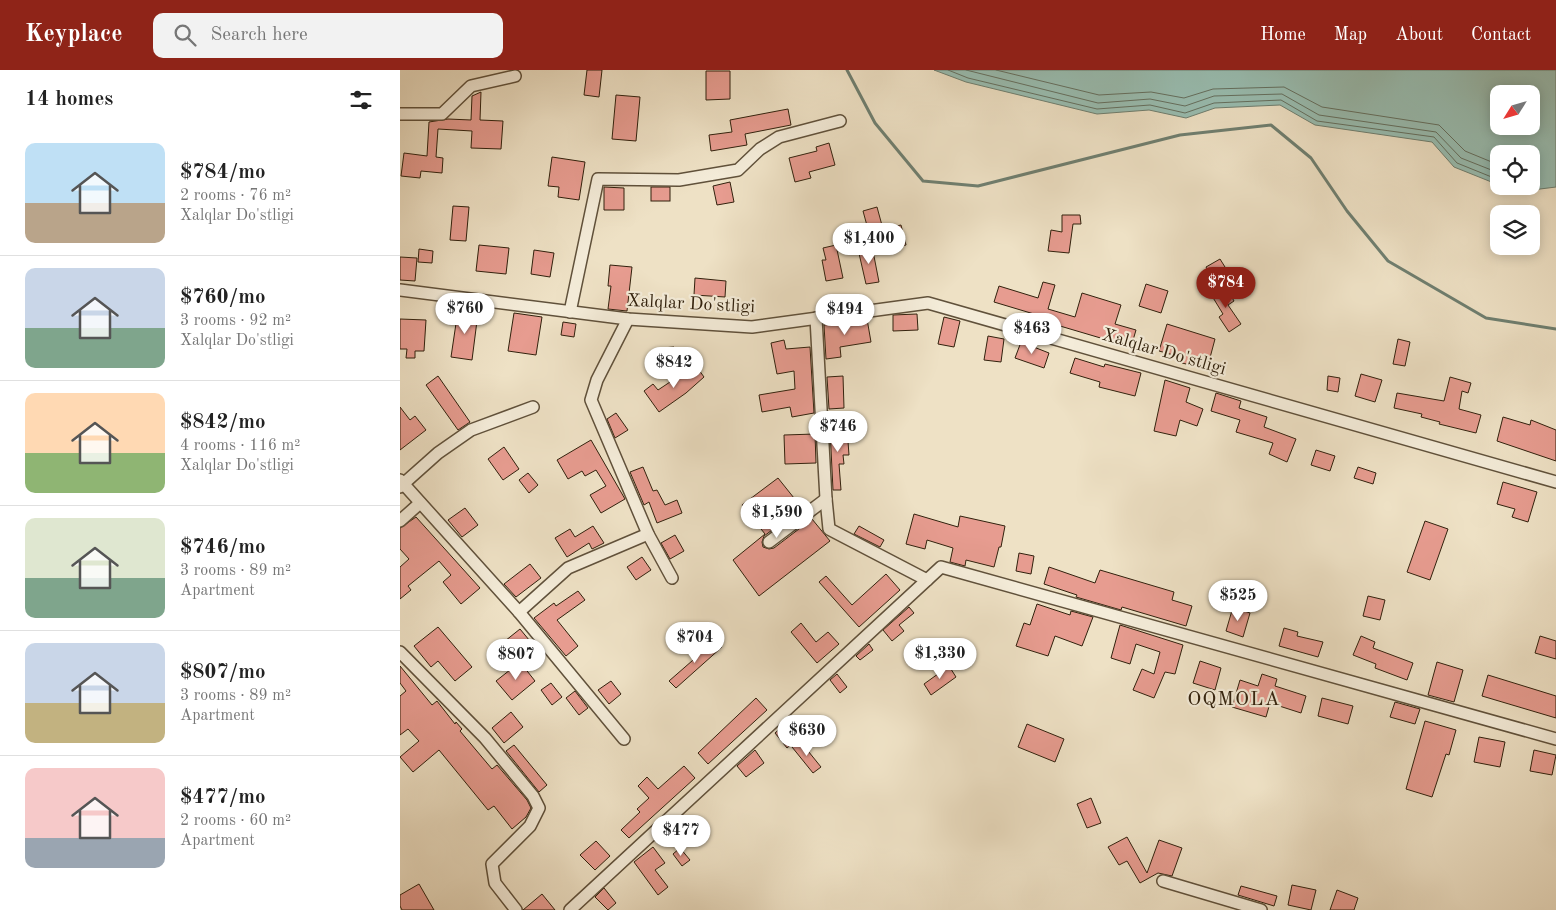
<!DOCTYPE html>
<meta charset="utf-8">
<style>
body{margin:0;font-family:"Old Standard TT",serif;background:#f2f2f2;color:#222;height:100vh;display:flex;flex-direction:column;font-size:19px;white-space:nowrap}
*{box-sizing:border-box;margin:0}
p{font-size:16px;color:#767676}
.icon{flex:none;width:28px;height:28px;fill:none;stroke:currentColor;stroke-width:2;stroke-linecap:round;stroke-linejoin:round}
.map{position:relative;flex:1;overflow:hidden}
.panel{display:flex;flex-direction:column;background:#fff;width:400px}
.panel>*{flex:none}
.needle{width:32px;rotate:233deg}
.buttons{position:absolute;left:1090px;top:15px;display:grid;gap:10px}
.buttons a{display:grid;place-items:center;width:50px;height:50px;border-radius:10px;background:#fff;box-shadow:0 2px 12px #0003;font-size:25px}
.price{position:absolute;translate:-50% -42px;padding:0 11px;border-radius:18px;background:#fff;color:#222;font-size:16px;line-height:32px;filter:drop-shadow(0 1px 2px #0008)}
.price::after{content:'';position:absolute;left:50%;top:30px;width:15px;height:11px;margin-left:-8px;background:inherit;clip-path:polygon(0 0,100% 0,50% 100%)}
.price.on{background:#8f2418;color:#fff}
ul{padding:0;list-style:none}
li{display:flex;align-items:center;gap:15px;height:125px;padding:0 25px}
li+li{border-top:1px solid #e0e0e0}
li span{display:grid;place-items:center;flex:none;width:140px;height:100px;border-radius:10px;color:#555}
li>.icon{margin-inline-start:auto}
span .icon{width:60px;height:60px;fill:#fffc;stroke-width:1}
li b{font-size:21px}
h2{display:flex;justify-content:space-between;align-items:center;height:60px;padding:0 25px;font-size:21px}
header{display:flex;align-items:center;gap:30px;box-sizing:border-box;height:70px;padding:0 25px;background:#8f2418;color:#fff}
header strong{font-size:24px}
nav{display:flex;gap:28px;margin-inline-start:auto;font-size:18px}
.search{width:350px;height:45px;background:#f2f2f2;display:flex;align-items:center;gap:12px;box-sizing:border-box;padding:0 18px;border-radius:10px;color:#767676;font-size:19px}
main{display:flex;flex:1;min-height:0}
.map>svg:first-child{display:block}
</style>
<header>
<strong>Keyplace</strong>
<div class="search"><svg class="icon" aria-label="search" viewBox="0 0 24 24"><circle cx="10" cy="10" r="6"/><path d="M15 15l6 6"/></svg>Search here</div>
<nav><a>Home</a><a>Map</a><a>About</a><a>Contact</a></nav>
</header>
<main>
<section class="panel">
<h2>14 homes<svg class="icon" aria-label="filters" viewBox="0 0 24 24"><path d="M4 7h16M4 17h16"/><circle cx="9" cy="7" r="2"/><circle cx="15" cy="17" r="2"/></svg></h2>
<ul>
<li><span style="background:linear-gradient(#bfe0f5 60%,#b9a48a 0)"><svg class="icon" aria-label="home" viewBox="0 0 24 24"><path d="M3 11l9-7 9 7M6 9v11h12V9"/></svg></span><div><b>$784/mo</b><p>2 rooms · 76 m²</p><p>Xalqlar Do'stligi</p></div></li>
<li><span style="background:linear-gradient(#c9d6e8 60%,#7fa58c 0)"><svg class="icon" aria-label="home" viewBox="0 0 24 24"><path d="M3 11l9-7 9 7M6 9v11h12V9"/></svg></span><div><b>$760/mo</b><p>3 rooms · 92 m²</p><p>Xalqlar Do'stligi</p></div></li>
<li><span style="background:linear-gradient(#ffd9b3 60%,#8fb573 0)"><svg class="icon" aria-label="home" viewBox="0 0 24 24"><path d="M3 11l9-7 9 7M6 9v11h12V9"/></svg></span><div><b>$842/mo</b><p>4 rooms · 116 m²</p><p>Xalqlar Do'stligi</p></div></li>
<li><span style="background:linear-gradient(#dfe7d0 60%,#7fa58c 0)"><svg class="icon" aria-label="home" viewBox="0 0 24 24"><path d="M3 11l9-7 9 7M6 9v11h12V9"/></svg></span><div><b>$746/mo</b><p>3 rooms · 89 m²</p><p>Apartment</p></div></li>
<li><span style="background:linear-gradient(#c9d6e8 60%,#c2b280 0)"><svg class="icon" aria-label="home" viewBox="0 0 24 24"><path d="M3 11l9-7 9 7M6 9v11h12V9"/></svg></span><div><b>$807/mo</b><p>3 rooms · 89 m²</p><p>Apartment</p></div></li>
<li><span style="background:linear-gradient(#f6c9c9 70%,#9aa5b1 0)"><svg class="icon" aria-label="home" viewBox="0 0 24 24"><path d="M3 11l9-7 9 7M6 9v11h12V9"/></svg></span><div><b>$477/mo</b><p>2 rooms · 60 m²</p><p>Apartment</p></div></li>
</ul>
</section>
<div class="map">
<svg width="1156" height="840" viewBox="0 0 1156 840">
<rect width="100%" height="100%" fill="#eee1c5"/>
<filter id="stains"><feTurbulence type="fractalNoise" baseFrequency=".004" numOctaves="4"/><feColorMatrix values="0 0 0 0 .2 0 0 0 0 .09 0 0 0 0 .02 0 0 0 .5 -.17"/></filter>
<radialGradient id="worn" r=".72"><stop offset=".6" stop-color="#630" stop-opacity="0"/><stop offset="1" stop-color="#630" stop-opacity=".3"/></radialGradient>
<path fill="#99beb2" stroke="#6f7f70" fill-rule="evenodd" d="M 534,0 L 1156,0 L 1156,117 L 1116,122 L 1101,116 L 1131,116 L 1131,84 L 1099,84 L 1099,115 L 1054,97 L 1032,72 L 915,55 L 880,35 L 815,38 L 786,48 L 749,40 L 697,44 L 566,12 ZM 1099,24 L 1131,24 L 1131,56 L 1099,56 Z"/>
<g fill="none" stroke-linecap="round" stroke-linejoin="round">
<g stroke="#657060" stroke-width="1">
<polyline points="548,0 568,8 697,39 750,35 785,43 814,33 881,30 917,51 1034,67 1057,93 1099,110"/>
<polyline points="566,0 698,33 750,29 785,36 814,26 882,24 919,45 1036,62 1061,88 1099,103"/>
<polyline points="596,0 699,25 751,22 784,28 813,19 884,17 922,37 1039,55 1065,81 1099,95"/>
</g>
<polyline stroke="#6f7f70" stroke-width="3" points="447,0 475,53 523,111 578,116 780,65 871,55 911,88 947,141 988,191 1086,248 1156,259"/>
</g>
<g fill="#e79c90" stroke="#31210d">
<polygon points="187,0 202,0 199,27 184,25"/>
<polygon points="306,1 330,1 330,29 306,30"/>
<polygon points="81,22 80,50 103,51 101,79 71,78 72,61 38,59 36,87 43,88 42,103 21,101 20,108 1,106 4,83 27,86 29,52 48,49 71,50 72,26"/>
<polygon points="216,25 240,27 236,71 212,69"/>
<polygon points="388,39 391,55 345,64 347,75 311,81 309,65 332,62 330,50"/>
<polygon points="429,73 435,95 409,102 411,108 395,112 389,88 417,81 416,77"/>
<polygon points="152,87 185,92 179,130 158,127 159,117 148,116"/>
<polygon points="330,112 334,132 317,135 313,116"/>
<polygon points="204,117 224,118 224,140 204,140"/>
<rect x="251" y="117" width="19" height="14"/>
<polygon points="53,136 69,137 66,171 50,170"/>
<polygon points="477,137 483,159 501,155 506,175 492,178 489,169 472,174 463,141"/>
<polygon points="662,145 680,145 681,154 673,154 669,183 648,181 651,160 662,162"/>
<polygon points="79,175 109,178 106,204 76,201"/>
<polygon points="436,175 443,208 426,211 422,190 426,190 423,178"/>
<polygon points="472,176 479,212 466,214 458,179"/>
<polygon points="19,179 33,181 32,193 18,192"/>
<polygon points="134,180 154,183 150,207 131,204"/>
<polygon points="0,187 17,188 15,211 0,210"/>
<polygon points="820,189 825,197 810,205 806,197"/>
<polygon points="210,195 232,197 227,241 208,239 211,216 208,216"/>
<polygon points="295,208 326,211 325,227 294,225"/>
<polygon points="643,212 655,215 648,239 675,247 682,223 721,235 715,254 736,260 731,277 633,248 634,244 594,232 599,216 638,228"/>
<polygon points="746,214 768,221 761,243 739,236"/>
<polygon points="826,217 834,231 828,235 841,254 829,262 819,247 823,244 812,226"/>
<polygon points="58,240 78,243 72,290 51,287"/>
<polygon points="114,243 142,247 136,285 108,281"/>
<polygon points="517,244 518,260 493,261 493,245"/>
<polygon points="544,247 560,251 554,277 538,274"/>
<polygon points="0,249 26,250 24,281 15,281 15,288 6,288 7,279 0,279"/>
<polygon points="467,249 471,272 440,277 441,287 426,289 424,255"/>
<polygon points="163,252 176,254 174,267 161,265"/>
<polygon points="767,254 815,269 807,299 782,293 784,288 759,281"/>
<polygon points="588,266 604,269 601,292 584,290"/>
<polygon points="998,269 1010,272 1005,296 993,294"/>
<polygon points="384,270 386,279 410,277 414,343 392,347 390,337 362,342 359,325 395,319 394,301 377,304 371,273"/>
<polygon points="621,272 649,283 644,298 615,288"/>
<polygon points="274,277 275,291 263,292 262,278"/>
<polygon points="675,288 704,297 705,294 741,303 735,326 699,317 700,312 670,303"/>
<polygon points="296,296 304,307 286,323 259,342 244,321 253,314 258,320 276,308 276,311"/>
<polygon points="961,304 982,310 975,332 955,326"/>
<polygon points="38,306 70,352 58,360 26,315"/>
<polygon points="443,306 444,338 429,339 427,307"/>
<polygon points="928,306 940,308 938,322 927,320"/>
<polygon points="1050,307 1071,313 1068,323 1062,321 1059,339 1081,345 1076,363 1039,354 1040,352 1021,347 1022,344 994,338 997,323 1044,331"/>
<polygon points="765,310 790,318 786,332 803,339 797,356 780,350 776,366 754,361"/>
<polygon points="816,323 841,331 839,338 867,347 864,357 896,369 887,392 869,384 873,373 836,362 840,350 811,341"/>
<polygon points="0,337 10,350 15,346 26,360 0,380"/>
<polygon points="216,343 228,360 215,368 207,349"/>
<polygon points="1103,347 1130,355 1131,350 1156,360 1156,391 1097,371"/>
<polygon points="447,358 449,385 443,385 444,394 439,394 441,420 433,420 430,359"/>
<polygon points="415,364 416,393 385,394 384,365"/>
<polygon points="191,370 225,429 201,443 190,425 206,416 196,400 185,406 182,401 168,409 157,390"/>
<polygon points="104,377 119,399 103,410 88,389"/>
<polygon points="916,380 935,386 930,401 911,395"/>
<polygon points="243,397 253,421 257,420 265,435 277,430 282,443 257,453 249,432 244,435 230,402"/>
<polygon points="958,397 976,403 973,414 954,408"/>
<polygon points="128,403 138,415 129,423 119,410"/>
<polygon points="378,408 402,438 364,466 362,472 363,477 369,479 374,478 412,449 430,471 359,526 333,490 365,464 342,435"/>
<polygon points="1103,412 1137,422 1128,452 1112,447 1115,439 1097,434"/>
<polygon points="65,438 78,455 62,467 48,450"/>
<polygon points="514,444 558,457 560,446 605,456 601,477 599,477 594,497 566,490 565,496 550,492 553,478 527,470 525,479 506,474"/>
<polygon points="16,447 80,518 61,534 43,512 51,505 39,491 8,516 11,520 0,529 0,497 9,489 0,479 0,458"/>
<polygon points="1025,451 1048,459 1030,510 1007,502"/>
<polygon points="193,456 204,473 192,479 189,473 167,487 155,468 170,459 175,467"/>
<polygon points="459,456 484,470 480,477 454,464"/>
<polygon points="275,465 284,481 270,489 261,473"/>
<polygon points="619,483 634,486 631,504 616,501"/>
<polygon points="242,487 251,500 236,510 227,497"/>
<polygon points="130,494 141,508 116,527 104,514"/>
<polygon points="649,497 695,513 700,500 774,522 772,530 792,536 786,556 722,537 721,540 676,527 677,525 644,514"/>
<polygon points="486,504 500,520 459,557 419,512 426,506 452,535"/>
<polygon points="178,521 185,530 157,550 178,576 166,586 134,548 154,533 156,536"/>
<polygon points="968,526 985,530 980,550 963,546"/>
<polygon points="637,534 670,545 671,541 693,547 682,576 655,566 648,586 616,576 624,553 630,555"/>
<polygon points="509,537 514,543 499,555 504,561 492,571 483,560"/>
<polygon points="833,537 850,543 843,567 826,561"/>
<polygon points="401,553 416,572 428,562 439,574 417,593 391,562"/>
<polygon points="720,555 783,575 775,604 765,602 754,628 733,620 742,599 754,604 760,582 736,574 730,594 711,588"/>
<polygon points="38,557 72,597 55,611 38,591 31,597 14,576"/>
<polygon points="884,558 898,562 897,566 923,572 918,587 879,576"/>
<polygon points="120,559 139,582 125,595 105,571"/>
<polygon points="961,566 975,572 973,578 1013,593 1007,610 975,598 976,594 953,585"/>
<polygon points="1140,566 1156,571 1156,589 1135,583"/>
<polygon points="316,570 322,577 276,618 269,611"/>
<polygon points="469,574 473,580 460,590 456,586"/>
<polygon points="800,591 821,598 815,620 793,613"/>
<polygon points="120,592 135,611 112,630 96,611"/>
<polygon points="1037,592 1063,600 1054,632 1028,625"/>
<polygon points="0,596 32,635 37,631 55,654 56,652 62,659 60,661 92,699 97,695 127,730 131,738 126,747 112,759 94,736 88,740 39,680 13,702 0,687 19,671 8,659 0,665 0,626 6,621 0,613"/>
<polygon points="549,596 556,607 531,625 524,614"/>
<polygon points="437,604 447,617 440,623 430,610"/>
<polygon points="862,604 877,609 875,616 906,626 901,643 870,633 866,647 832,637 840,610 858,616"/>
<polygon points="1088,605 1156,626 1156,648 1082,626"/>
<polygon points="211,611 221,624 209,634 198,620"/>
<polygon points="151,613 162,627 152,635 141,620"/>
<polygon points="175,621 188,638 179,645 166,628"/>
<polygon points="356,628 367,640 308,694 298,683"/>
<polygon points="922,628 953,636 948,654 918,646"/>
<polygon points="995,632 1020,639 1015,654 990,647"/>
<polygon points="111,642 123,657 104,673 92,658"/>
<polygon points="1025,651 1056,660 1049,685 1046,684 1032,727 1006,719"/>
<polygon points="627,654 664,669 655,692 618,677"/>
<polygon points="382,657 394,672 387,678 375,663"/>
<polygon points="1079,667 1105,672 1100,697 1074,692"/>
<polygon points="400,671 421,697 413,703 392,677"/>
<polygon points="114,675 147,715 139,722 106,681"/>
<polygon points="355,680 364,693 346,707 337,696"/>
<polygon points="1134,680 1156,685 1152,705 1130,701"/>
<polygon points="284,696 295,708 229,768 221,760 240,742 237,739 249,728 238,716 247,707 258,719"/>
<polygon points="691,728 701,753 687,758 677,734"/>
<polygon points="283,746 297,764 283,776 269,758"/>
<polygon points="727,767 747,803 759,770 782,778 772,806 758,803 740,813 727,791 719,795 708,777"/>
<polygon points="196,771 210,786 195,800 180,785"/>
<polygon points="253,777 265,793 255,800 268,817 258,825 234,792"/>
<polygon points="280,778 290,790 282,796 273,784"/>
<polygon points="19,814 34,840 2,840 0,836 0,825"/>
<polygon points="892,815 916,820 911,840 888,835"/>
<polygon points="841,816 877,826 874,836 838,825"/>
<polygon points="204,818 216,833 208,840 195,827"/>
<polygon points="937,820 958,828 954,840 930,840"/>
<polygon points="142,824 155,840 123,840"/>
</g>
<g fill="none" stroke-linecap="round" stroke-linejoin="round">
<g stroke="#60513b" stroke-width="14">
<g id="minor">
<polyline points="0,44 42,44 71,16 115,6"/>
<polyline points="0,220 228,249 352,257 528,233 1156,412"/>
<polyline points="170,242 198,109 279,110 338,100 360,79 379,67 440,51"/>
<polyline points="416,248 426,429 429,459 527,510"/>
<polyline points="228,249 197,310 191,330 248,464 272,508"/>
<polyline points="0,410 119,542 224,669"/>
<polyline points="0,417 38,383 71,360 133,337"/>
<polyline points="0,451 20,433"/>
<polyline points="369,472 426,429"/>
<polyline points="119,542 168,498 248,464"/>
<polyline points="0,582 85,668 133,726 139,738 130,756 92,794 95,813 116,840"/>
<polyline points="763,811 861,840"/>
<polyline points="170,840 541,497 1156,669"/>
</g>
</g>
<use href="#minor" stroke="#f4ecd9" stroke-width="11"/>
</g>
<g text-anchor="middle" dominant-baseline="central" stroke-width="4.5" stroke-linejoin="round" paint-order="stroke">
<g font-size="18" fill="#31210d" stroke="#f4ecd9">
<text transform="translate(291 234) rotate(3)">Xalqlar Do'stligi</text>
<text transform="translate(764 282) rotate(16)">Xalqlar Do'stligi</text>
</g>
<g font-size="20" letter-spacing="1" fill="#31210d" stroke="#f4ecd9">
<text x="834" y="630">OQMOLA</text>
</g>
</g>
<rect width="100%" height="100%" filter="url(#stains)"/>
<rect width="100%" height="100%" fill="url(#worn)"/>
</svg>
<div class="buttons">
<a><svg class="needle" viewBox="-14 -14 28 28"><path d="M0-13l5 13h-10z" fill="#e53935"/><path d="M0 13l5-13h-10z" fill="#767676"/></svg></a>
<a><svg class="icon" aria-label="locate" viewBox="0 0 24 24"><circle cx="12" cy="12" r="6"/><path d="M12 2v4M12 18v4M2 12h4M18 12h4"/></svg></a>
<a><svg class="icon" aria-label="layers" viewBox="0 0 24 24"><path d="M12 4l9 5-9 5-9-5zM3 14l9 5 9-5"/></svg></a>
</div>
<b class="price" style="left:469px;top:195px">$1,400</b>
<b class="price on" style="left:826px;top:239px">$784</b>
<b class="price" style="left:65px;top:265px">$760</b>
<b class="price" style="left:445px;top:266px">$494</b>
<b class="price" style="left:632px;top:285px">$463</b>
<b class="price" style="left:274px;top:319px">$842</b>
<b class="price" style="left:438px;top:383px">$746</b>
<b class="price" style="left:377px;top:469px">$1,590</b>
<b class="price" style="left:838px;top:552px">$525</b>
<b class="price" style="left:295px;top:594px">$704</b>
<b class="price" style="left:540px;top:610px">$1,330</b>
<b class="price" style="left:116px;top:611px">$807</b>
<b class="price" style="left:407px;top:687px">$630</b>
<b class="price" style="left:281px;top:787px">$477</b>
</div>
</main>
